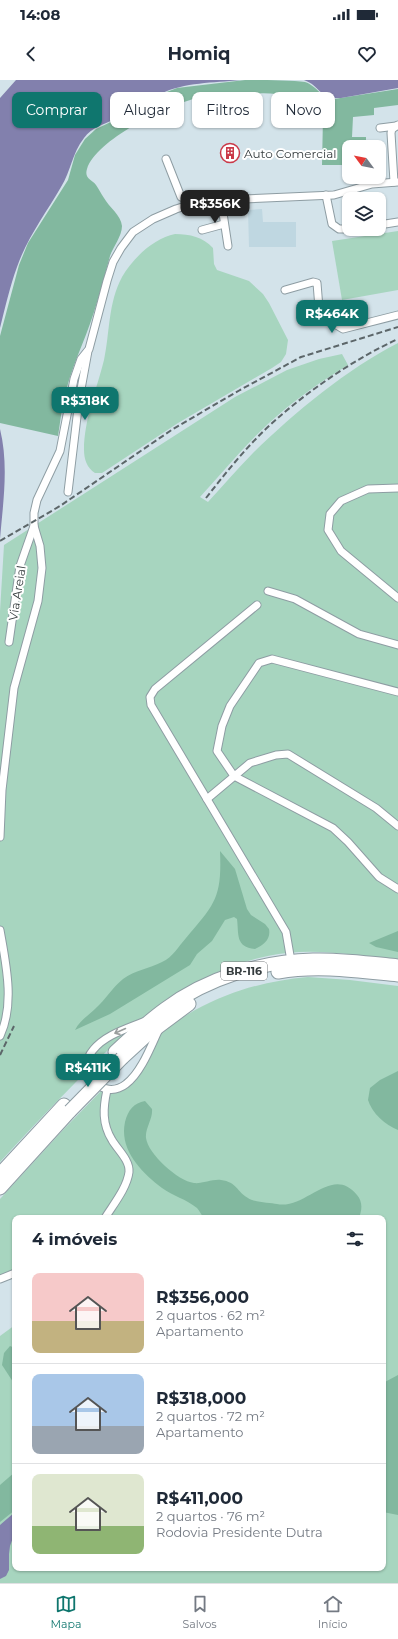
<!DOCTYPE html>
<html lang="pt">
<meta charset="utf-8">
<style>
body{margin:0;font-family:Montserrat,sans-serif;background:#f6f6f7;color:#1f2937;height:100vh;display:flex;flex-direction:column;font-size:15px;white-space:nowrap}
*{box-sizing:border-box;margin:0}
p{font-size:13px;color:#747a83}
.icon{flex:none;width:22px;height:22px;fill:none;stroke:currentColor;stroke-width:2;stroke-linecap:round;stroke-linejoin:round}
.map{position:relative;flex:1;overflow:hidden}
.sheet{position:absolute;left:12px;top:1135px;width:374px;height:356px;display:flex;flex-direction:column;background:#fff;border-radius:8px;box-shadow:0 1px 3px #0004}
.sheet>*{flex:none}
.top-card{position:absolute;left:12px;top:12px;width:374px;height:36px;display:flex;gap:8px}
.needle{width:26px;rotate:302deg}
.fabs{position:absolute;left:342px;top:60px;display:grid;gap:8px}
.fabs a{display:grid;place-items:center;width:44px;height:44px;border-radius:8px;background:#fff;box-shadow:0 1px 3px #0004;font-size:20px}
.price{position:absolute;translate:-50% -34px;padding:0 9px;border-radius:8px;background:#0f766e;color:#fff;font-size:13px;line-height:26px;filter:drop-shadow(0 1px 2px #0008)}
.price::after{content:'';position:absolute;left:50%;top:24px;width:12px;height:9px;margin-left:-6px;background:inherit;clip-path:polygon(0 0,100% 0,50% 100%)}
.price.selected{background:#222;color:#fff}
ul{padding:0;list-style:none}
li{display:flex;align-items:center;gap:12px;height:100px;padding:0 20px}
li+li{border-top:1px solid #e0e1e3}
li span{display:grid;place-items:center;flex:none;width:112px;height:80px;border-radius:8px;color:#555}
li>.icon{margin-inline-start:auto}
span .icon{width:48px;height:48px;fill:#fffc;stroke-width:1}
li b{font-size:17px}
h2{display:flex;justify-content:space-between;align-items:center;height:48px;padding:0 20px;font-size:17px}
.pill{padding:0 14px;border-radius:8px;background:#fff;box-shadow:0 1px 3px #0004;font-size:14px;line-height:36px}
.pill.selected{background:#0f766e;color:#fff}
.status{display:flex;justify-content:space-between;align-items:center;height:28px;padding:0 20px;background:#fff;direction:ltr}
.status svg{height:11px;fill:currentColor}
header{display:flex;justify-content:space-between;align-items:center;height:52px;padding:0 20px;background:#fff;font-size:18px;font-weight:700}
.dock{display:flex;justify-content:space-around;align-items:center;height:56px;border-top:1px solid #e0e1e3;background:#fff;font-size:11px;color:#747a83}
.dock a{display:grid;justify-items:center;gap:2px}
.dock .selected{color:#0f766e}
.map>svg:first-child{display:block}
</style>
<div class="status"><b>14:08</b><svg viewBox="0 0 49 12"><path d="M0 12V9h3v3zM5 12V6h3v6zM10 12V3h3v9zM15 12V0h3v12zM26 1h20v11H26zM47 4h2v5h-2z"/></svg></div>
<header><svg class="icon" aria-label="back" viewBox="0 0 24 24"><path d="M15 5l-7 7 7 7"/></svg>Homiq<svg class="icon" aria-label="heart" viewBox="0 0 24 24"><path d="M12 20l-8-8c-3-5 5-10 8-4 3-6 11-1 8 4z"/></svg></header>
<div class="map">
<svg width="398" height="1503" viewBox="0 0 398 1503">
<rect width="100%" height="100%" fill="#d3e3ea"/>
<polygon fill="#bfd7e1" points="262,129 263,142 296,142 296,167 249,167 248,130"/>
<g fill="#a7d5bf">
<polygon points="398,151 398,210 342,220 332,161"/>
<path d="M 175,154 C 190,154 203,157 213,168 L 214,184 L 217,190 L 249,201 L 263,214 L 269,223 L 288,260 L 286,274 L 281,282 L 272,288 L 178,343 L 102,393 L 95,393 C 87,388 84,379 84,370 C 84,340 97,308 104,280 C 110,252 108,223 122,197 C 133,178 154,158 175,154 Z"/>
<path d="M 398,263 L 398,881 C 361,876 324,869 287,873 C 199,883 134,942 75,1003 C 49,1029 24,1056 0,1082 L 0,531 L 4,465 L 235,317 L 287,290 L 319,279 L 342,274 L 348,285 C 320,302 293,321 269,343 C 244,366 223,392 200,417 L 208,422 C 223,406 237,389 253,373 C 294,333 347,289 398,263 Z"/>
<path d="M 308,897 L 350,900 L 398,906 L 398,1503 L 0,1503 L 0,1256 L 15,1245 L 15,1488 L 383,1488 L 383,1138 L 107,1138 L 132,1086 C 128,1070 111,1061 107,1046 C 105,1036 108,1022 108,1011 L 121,1009 C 132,994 145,969 158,956 C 168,945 182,938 195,930 C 233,910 266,901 308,897 Z"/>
<polygon points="103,1009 106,1011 102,1032 127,1087 125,1102 102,1138 15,1138 15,1190 0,1197 0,1119 63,1050"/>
</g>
<g fill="#82b89f">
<path d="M 245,0 C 260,0 292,0 305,2 C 317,6 321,18 334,19 L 398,9 L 398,25 L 374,28 L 374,35 L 353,37 L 352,57 L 366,57 L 366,64 L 373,64 L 373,67 L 349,67 L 349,85 L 322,85 L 323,37 C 317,31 309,21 301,18 C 283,10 211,13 193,19 C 164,28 97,59 87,89 C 84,99 92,99 96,105 C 99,109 101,114 104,118 C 109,127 121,135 122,146 C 122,156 113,167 110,176 C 105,195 100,213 94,232 C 85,261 70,289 64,320 C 61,332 60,344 58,356 L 0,343 L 0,256 L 19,185 L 28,163 L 68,100 L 75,75 L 85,59 L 96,49 L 115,40 L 154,17 L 177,8 Z"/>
<path d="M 220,771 L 235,789 L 247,829 L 251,835 L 265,844 L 269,849 C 271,859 264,865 255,869 C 235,867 239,854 237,839 L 234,837 L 225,840 L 212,861 L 197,874 L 190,885 L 110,934 L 75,950 C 80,940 88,936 96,928 C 106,919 112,908 123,899 C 135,890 149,889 162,882 C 173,877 178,867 186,858 C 215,824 222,818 220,771 Z"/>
<polygon points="398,851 398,872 376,867 369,863"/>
<path d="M 398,991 L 398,1050 C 385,1045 372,1033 368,1020 L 370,1008 L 380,1000 Z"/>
<path d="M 145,1021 L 152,1029 C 153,1039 145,1048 146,1058 C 148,1074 178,1101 194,1103 C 202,1104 212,1099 221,1100 C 237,1102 237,1112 248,1118 C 253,1122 270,1123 277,1124 C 306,1130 332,1084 357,1115 C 363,1122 362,1130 359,1138 L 204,1138 C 201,1135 200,1131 197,1128 C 186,1119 173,1116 162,1108 C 141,1092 119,1070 125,1042 C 128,1030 134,1023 145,1021 Z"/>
<polygon points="10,1266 15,1268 15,1305 2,1285 4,1273"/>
<polygon points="398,1295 398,1435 383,1432 383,1303"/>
<polygon points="15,1392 15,1430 0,1442 0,1405"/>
</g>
<g fill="#8280ad">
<path d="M 16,0 L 240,0 C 213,3 185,2 160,14 C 144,21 130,31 115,39 C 103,45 92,47 84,58 C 72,73 71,91 61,107 C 46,133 27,158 17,187 C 10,206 5,228 0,248 L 0,18 Z"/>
<path d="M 304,0 L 398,0 L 398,8 L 341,18 C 318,19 321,6 304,0 Z"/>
<path d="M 0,349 C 9,385 3,423 0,459 Z"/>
<polygon points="15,1432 15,1452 10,1466 9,1474 9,1490 6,1496 0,1499 0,1445"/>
</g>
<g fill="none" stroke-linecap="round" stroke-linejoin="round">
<g stroke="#8e9da3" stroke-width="9">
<g id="minor">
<polyline points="380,48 396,46"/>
<polyline points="166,79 181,117 195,122"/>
<polyline points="394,102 391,53 392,49 398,45"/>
<polyline points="326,115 332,144 339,149 349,149"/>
<polyline points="221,120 228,166"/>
<polyline points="379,145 398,142"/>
<polyline points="202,150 224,144"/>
<polyline points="285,210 313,202 317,203 319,228 333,243 343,249 398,235"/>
<polyline points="398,408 368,409 341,421 330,434 328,450 341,471 398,518"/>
<polyline points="68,412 79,320 88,271"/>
<polyline points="268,511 295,519 359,554 398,565"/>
<polyline points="257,525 155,609 150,617 151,625 286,852 291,881"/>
<polyline points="9,562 20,486 34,446"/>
<polyline points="398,612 272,579 259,583 230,626 222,646 217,671 234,696 333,748 348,762 379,797 398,809"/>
<polyline points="207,719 250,683 276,675 288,674 376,728 398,746"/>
<polyline points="0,757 2,710 14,608 38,521 42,488 40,466 34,446 34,433 37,420 60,371 74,299 81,279 89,269 107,201 113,182 121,168 133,152 153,139 176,129 198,122 221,120 334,115 372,104 398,102"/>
<path d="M 0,850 C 6,884 15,924 0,956"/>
<path d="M 143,942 C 126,949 105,955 93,970 C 75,991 103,1022 126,1004 C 141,993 151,966 159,949"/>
<path d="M 105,1138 C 113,1125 127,1108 129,1092 C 130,1080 117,1069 112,1060 C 102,1044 103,1028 107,1010"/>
<polyline points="0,1199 15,1193"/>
</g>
</g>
<g stroke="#8e9da3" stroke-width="15">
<g id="motorway">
<path d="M 278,892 C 318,885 358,891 398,895"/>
<path d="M 115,972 C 131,957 147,942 165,929 C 207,898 262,881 313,880 C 341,879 370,883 398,886"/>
<polyline points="122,978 146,956 189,924"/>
<polyline points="0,1094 64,1025"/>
<polyline points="0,1108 70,1031"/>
</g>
</g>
<use href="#minor" stroke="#fff" stroke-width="7"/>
<use href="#motorway" stroke="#fff" stroke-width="13"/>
<g stroke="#5c6669" stroke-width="2" stroke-dasharray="6 3" stroke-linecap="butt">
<path d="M 206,418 C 228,390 251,361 279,337 C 312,308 358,277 398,259"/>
<polyline points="0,461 60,426 173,349 240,310 301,277 398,247"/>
<polyline points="0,975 14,946"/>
</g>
<g stroke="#8e9da3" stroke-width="15" stroke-linecap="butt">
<polyline id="motorway-bridge" points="70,1031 122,978"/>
</g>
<use href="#motorway-bridge" stroke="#fff" stroke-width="13"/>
</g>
<defs><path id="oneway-shaft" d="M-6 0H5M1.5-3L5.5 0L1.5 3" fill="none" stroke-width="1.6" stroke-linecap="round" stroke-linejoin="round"/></defs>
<use stroke="#9a9e9e" href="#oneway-shaft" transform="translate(120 951) rotate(156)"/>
<defs>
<g id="building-ring" transform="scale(1)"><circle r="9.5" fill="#fff" stroke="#ca3a49" stroke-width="1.5"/><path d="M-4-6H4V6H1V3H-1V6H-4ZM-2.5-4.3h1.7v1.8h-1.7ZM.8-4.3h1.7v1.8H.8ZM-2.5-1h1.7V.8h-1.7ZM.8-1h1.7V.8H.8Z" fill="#ca3a49"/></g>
</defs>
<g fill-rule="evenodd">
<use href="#building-ring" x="230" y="73"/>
</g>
<g text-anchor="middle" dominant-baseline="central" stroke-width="4" stroke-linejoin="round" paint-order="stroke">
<rect fill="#fff" stroke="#727678" stroke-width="1" x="221" y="882" width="46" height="18" rx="3"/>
<g font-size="11" font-weight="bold" fill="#353c3e">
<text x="244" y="891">BR-116</text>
</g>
<g font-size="12" fill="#353c3e" stroke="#fff" text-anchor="start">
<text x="244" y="73">Auto Comercial</text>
</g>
<g font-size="12" fill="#353c3e" stroke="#fff">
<text transform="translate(17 513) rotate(-81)">Via Areial</text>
</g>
</g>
</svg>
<div class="fabs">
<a><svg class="needle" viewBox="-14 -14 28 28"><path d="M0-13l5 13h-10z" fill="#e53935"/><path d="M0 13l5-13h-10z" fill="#747a83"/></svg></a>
<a><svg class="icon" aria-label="layers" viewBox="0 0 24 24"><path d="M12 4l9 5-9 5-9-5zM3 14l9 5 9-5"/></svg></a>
</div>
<b class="price selected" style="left:215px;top:144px">R$356K</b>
<b class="price" style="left:332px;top:254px">R$464K</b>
<b class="price" style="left:85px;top:341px">R$318K</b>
<b class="price" style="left:88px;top:1008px">R$411K</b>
<div class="top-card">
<a class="pill selected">Comprar</a>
<a class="pill">Alugar</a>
<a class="pill">Filtros</a>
<a class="pill">Novo</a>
</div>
<section class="sheet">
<h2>4 imóveis<svg class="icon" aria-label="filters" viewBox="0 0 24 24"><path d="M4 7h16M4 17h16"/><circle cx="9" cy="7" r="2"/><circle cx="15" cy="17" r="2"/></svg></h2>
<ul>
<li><span style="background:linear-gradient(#f6c9c9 60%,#c2b280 0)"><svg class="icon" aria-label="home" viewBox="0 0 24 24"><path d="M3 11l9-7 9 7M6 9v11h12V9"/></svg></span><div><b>R$356,000</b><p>2 quartos · 62 m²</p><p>Apartamento</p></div></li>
<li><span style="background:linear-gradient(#a9c7e8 65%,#9aa5b1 0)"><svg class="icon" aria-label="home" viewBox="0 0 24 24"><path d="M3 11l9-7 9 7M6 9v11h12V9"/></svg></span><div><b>R$318,000</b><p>2 quartos · 72 m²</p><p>Apartamento</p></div></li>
<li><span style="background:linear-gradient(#dfe7d0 65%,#8fb573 0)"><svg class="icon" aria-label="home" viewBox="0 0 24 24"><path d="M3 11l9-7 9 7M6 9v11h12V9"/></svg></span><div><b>R$411,000</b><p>2 quartos · 76 m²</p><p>Rodovia Presidente Dutra</p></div></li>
</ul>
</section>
</div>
<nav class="dock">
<a class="selected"><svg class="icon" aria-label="map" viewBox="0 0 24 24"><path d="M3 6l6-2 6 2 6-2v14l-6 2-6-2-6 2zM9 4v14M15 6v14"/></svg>Mapa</a>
<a><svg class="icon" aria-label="saved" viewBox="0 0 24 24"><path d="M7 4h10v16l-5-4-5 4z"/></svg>Salvos</a>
<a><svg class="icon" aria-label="home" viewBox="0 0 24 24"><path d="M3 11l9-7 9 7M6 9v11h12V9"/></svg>Início</a>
</nav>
